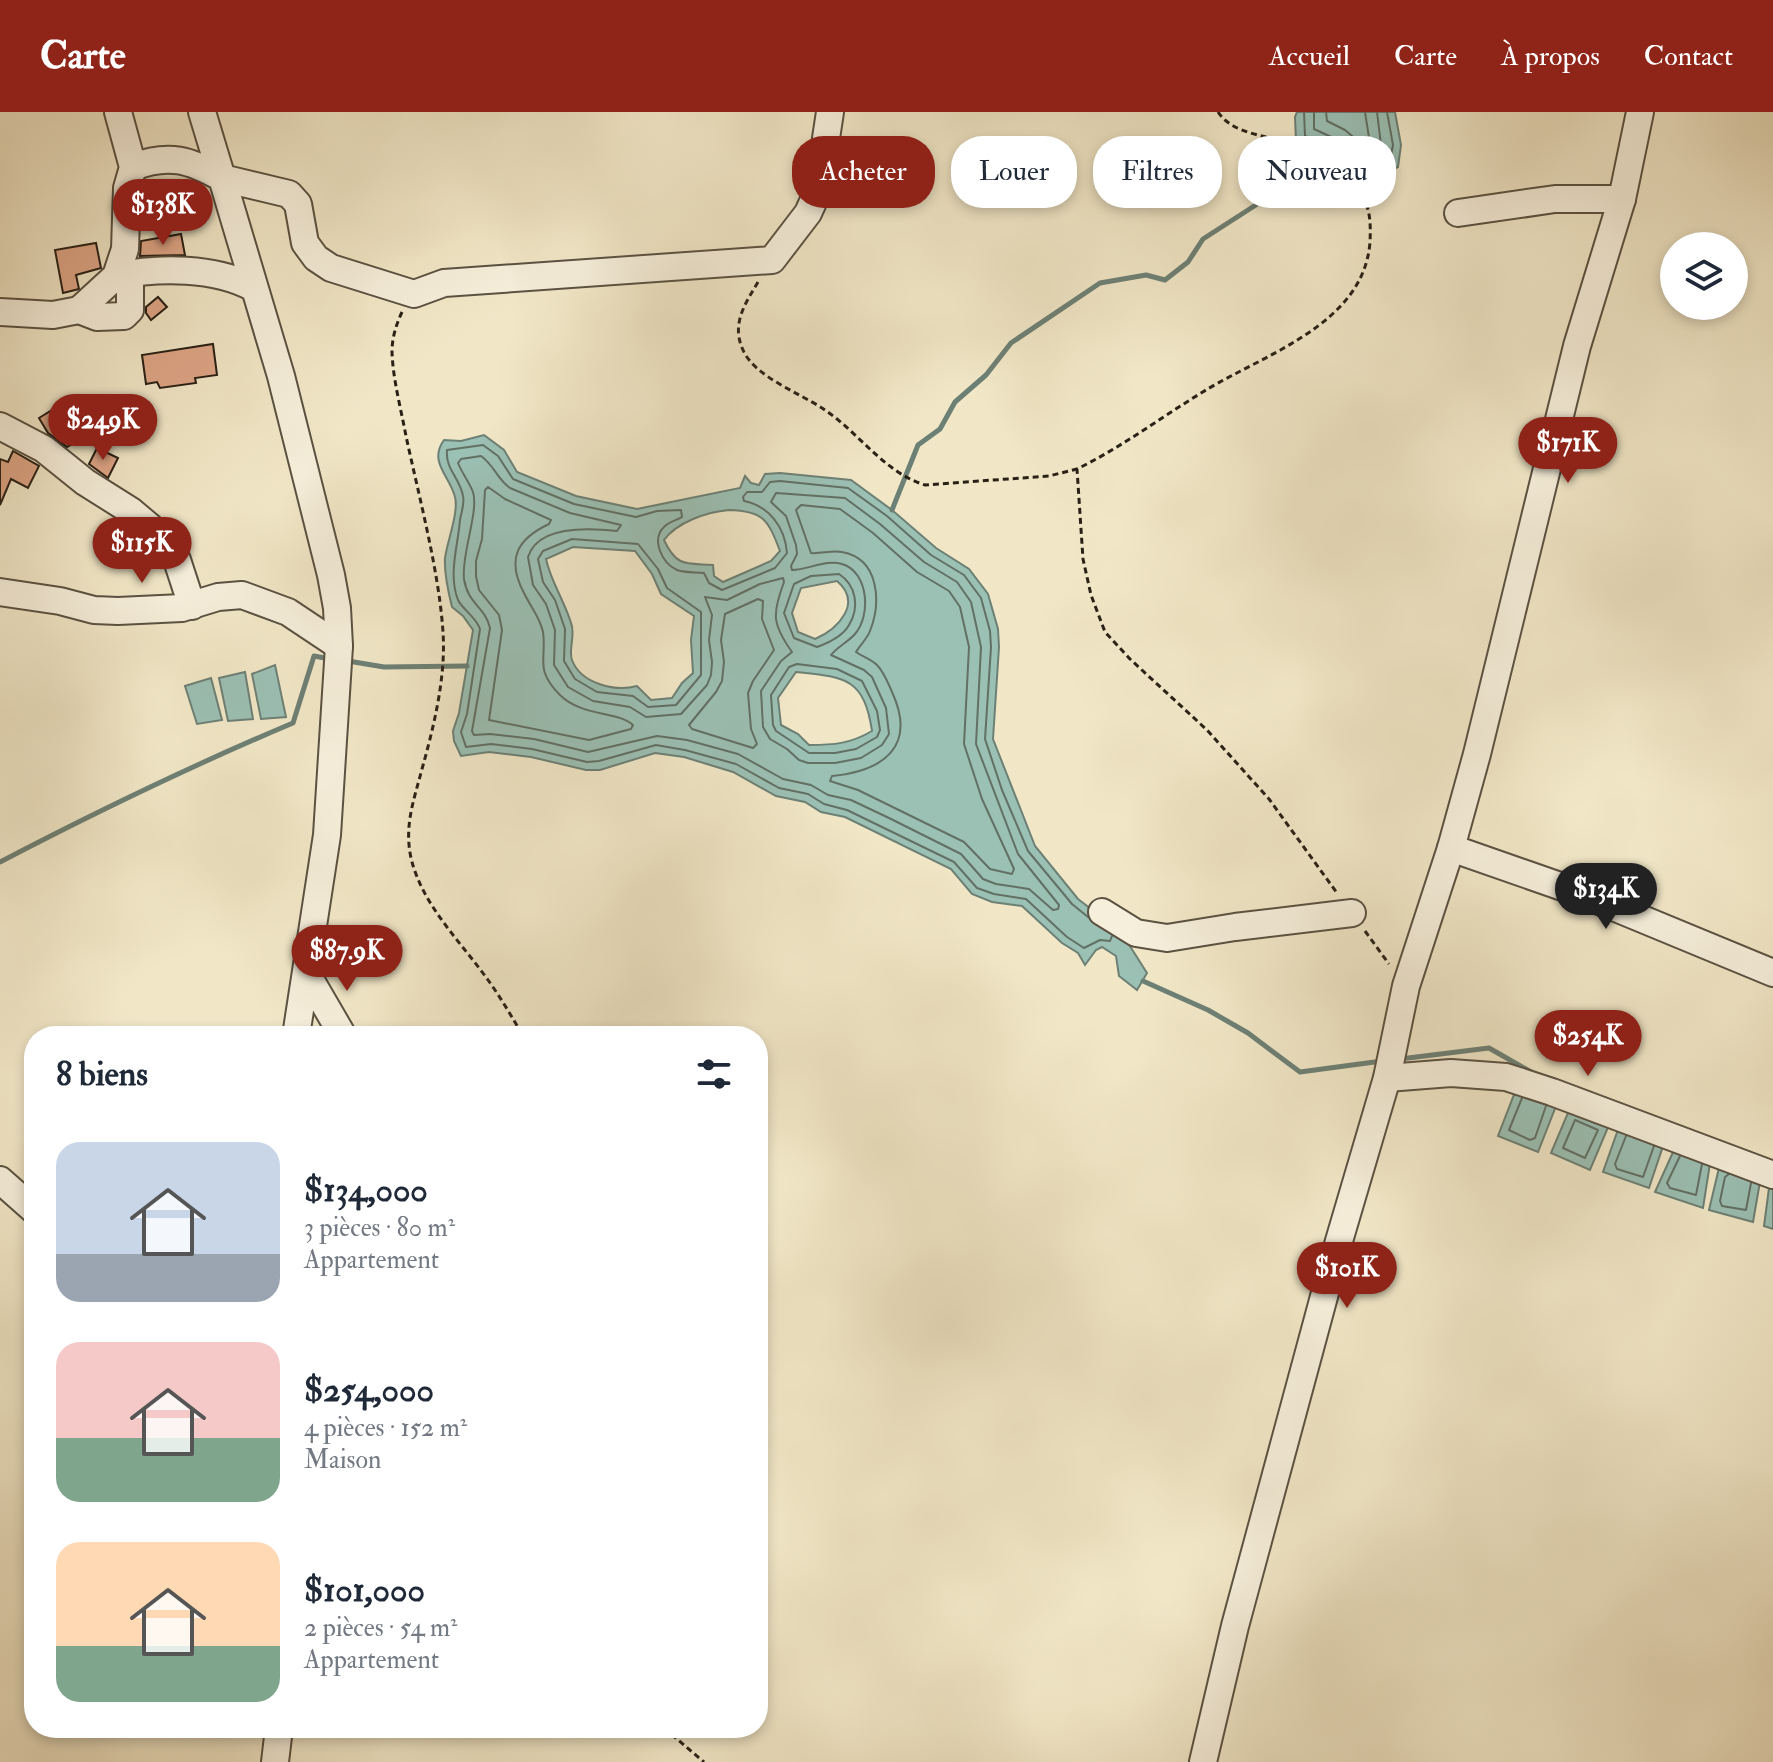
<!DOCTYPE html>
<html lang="fr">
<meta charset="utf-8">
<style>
body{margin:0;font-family:"IM FELL Double Pica",serif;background:#f6f6f7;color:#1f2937;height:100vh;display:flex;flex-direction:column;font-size:30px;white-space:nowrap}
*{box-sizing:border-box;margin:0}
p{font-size:26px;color:#747a83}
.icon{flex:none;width:44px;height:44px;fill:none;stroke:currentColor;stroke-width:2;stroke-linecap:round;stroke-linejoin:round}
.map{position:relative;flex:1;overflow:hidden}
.drawer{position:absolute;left:24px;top:914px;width:744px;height:712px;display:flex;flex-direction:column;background:#fff;border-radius:32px;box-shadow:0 4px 12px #0003}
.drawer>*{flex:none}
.guide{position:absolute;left:792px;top:24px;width:760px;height:72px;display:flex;gap:16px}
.buttons{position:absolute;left:1660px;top:120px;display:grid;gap:16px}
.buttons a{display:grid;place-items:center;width:88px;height:88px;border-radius:50%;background:#fff;box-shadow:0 4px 12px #0003;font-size:40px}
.price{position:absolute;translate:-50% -68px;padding:0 18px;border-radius:28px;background:#8f2418;color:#fff;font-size:26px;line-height:52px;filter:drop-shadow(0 2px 4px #0008)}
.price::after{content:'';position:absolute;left:50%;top:48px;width:24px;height:18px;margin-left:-12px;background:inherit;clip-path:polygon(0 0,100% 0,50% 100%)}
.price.selected{background:#222;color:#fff}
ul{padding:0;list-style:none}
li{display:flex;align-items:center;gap:24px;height:200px;padding:0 32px}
li span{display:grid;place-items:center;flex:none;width:224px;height:160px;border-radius:24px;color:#555}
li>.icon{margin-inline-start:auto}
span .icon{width:96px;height:96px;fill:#fffc;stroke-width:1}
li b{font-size:34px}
h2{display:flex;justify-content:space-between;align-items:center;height:96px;padding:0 32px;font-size:34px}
.tag{padding:0 28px;border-radius:32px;background:#fff;box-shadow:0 4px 12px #0003;font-size:28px;line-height:72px}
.tag.selected{background:#8f2418;color:#fff}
header{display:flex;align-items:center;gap:48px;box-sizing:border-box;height:112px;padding:0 40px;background:#8f2418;color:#fff}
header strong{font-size:38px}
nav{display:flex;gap:44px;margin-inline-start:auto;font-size:28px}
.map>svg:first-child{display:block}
</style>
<header>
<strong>Carte</strong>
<nav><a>Accueil</a><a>Carte</a><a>À propos</a><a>Contact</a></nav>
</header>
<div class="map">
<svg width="1773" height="1650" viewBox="0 0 1773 1650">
<rect width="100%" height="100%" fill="#f1e7c7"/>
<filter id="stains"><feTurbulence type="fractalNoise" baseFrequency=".0025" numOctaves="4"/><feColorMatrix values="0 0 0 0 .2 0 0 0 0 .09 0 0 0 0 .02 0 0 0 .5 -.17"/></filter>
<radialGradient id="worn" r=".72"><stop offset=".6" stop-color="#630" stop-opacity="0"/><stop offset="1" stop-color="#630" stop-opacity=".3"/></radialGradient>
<g fill="#9bc0b4" stroke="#6d8075" stroke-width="2" fill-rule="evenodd">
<polygon points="1297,0 1395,0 1401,33 1398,55 1358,73 1329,43 1296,29 1295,5"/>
<path d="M 484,323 L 504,338 L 517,360 L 576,384 L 637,397 L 740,376 L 745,364 L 751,371 L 759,373 L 765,362 L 780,361 L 851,368 L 892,398 L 936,436 L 969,457 L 988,482 L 998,517 L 999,535 L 993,627 L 1035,734 L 1078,787 L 1121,820 L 1147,861 L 1137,878 L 1119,864 L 1116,844 L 1102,835 L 1096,838 L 1085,853 L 1078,841 L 1062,831 L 1022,794 L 992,790 L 972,782 L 951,757 L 845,705 L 821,700 L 805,690 L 776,684 L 733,660 L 684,645 L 655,641 L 600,658 L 586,658 L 531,645 L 489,640 L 461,644 L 454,629 L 453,619 L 459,601 L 473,518 L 463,504 L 452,495 C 448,479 444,462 445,446 C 447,430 459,400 455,385 C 450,364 428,350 444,328 L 461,329 ZM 729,398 C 764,399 768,408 780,439 L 771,449 L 723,470 L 714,464 L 713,453 C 687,451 677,456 664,428 C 677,410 707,400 729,398 ZM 573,435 L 635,439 L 652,462 L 661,482 L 694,504 L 691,528 L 693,561 L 682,571 L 672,586 L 651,588 L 637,574 C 616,580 581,572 572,548 C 568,537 576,523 571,511 C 564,488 551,470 546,447 ZM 837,469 C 863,491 838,517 815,527 L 798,520 L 792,501 L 801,476 ZM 796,560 C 844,565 864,565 872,619 C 850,632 833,633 809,633 L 798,622 L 781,613 L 778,586 Z"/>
<polygon points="275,553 286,605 261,607 252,562"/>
<polygon points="245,560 253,607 228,609 219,566"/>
<polygon points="211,566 222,608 197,612 185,574"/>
<polygon points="1515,980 1558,989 1538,1040 1498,1024"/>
<polygon points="1570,996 1609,1013 1590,1058 1551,1041"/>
<polygon points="1620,1012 1665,1028 1649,1076 1603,1060"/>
<polygon points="1674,1038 1711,1045 1703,1096 1655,1080"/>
<polygon points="1719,1056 1761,1064 1753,1110 1709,1098"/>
<polygon points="1773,1072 1773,1117 1764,1114 1769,1076"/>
</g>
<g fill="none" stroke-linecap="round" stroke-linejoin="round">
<g stroke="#627065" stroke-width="2">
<polyline points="1304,0 1305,24 1334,37 1361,63 1390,48 1393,33 1387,0"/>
<polyline points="1314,0 1314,17 1340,29 1363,51 1382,41 1377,0"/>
<polyline points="1326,0 1327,9 1345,18 1366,36 1370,32 1365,0"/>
<path d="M 481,344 C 494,353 498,368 510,376 L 570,401 L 621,413 L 617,419 C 591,416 538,412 528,445 L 533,473 L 546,492 L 555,518 L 554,553 L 568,575 L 593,589 L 630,595 L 646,605 L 681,602 L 707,573 L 711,563 L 712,550 L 709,528 L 712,503 L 705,485 L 727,488 L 760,472 L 783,466 L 784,470 C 772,502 772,512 792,540 L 781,549 L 761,579 L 763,615 L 770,627 L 787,637 L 799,648 L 808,651 L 835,651 L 861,646 L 882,633 L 889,622 L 886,596 L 872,565 L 864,558 L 831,543 C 837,535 848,530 855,522 C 871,504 869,460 842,452 C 826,447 808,458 792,458 L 791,454 L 797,442 L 796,433 L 786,404 L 771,390 L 776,381 L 845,386 L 880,412 L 924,450 L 957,470 L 971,490 L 981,535 L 976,632 L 1018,742 L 1059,793 L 1058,797 L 1053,798 L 1029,777 L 996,772 L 983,767 L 961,742 L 889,706 L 851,688 L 828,683 L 811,673 L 783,667 L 738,642 L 687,628 L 657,624 L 588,640 L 534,627 L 490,622 L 474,623 L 472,619 L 490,516 C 485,494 468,493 464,467 C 461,443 479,400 473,380 C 469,370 462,361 458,351 L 461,347 Z"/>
<path d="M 488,375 L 505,387 L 551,408 L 549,412 C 517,427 506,447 524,481 C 530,494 540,505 543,520 C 547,547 534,557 560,583 C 582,605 618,599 633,613 L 631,617 L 589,628 L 489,608 L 502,518 L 499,503 L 479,478 L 476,464 L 476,449 L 482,427 L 485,378 Z"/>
<path d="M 801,393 L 840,397 L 873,421 L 917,460 L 949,479 L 960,495 L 969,535 L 964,632 L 982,687 L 1014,757 L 1012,762 L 990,757 L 964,730 L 858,678 L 830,669 L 832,664 C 884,659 917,634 892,580 C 888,571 884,560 877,553 C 871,547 863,545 856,540 C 860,533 867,527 870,519 C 881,491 880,447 842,440 C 832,438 821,442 811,441 L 796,398 Z"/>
<polygon points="572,427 638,432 658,457 667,476 701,500 701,563 676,593 648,595 633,584 597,580 575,567 564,549 565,517 555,488 543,470 538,447 543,439"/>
<path d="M 839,462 C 856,473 860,495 849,513 C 843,524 828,531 817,535 L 794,526 L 784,501 L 794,472 L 811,464 Z"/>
<polygon points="758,487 763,489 762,507 774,538 753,569 748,581 751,617 757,632 753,636 692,617 689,613 716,580 722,569 724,550 721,528 725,502"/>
<polygon points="797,552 837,557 862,569 877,599 880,618 877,625 856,637 835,641 809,641 776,619 773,613 771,583 789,555"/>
<path d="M 1088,805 L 1072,792 L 1028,739 L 1002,678 L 985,627 L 991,535 L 990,519 L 981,486 L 964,463 L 931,443 L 887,404 L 848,376 L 780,369 L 770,370 L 762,380 L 747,380 L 743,385 L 744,389 C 769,394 785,415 787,441 L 775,456 L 722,478 L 709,471 L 704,461 C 695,460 686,461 677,458 C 662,451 650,427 665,414 C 669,410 677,408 682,405 L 681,398 L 657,399 L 636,405 L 574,392 L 513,367 L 498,344 L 483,333 L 447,338 C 445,357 460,366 463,384 C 465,391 461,401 460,408 C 458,434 448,462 458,488 C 463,498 476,505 480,517 L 467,602 L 461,620 L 466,635 L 491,632 L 532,637 L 587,650 L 599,649 L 656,633 L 685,638 L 736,652 L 779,676 L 808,682 L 824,692 L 847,698 L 954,750 L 977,776 L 994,782 L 1026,787 L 1067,825 L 1084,836 L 1100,828 L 1110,829 L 1112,824"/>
<polyline points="1522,986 1509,1018 1530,1028 1535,1026 1546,994"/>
<polygon points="1575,1008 1598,1018 1585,1046 1563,1036"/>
<polyline points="1626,1024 1615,1052 1617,1057 1643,1065 1654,1034"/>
<polyline points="1680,1044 1667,1071 1670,1076 1696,1083 1702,1052"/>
<polyline points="1729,1062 1725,1065 1720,1089 1722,1094 1746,1098 1751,1071"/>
</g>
<g stroke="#6d8075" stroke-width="5">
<polyline points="892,398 918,333 940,317 955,290 986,263 1011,231 1100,171 1146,163 1165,168 1188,150 1203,127 1262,89 1289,75 1329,43"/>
<polyline points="348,549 384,555 467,554"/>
<path d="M 0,750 C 96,700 193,653 293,611 L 314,544 L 330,547"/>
<polyline points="1143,869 1208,898 1248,921 1300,960 1382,949"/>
<polyline points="1400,947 1489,936 1538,964"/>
</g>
</g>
<g fill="#dda586" stroke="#292116" stroke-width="2">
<polygon points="181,122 185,143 140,144 141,129"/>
<polygon points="96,131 101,156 76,163 79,177 63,181 55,138"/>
<polygon points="158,185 167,195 151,208 146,201 146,195"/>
<polygon points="213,232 217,263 195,266 196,271 160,276 157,270 146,272 142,243"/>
<polygon points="57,295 77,329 67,335 48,321 39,306"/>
<polygon points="97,336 118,346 108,366 89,352"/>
<polygon points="13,339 39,354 28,376 11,367 0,393 0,347 8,350"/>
</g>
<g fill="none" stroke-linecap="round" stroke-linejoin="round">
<g stroke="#5b5242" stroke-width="30">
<g id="minor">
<polyline points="202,0 222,66 289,82 298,92 305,131 316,146 331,156 414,182 444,171 772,148 808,101 818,79 830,0"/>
<path d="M 133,55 C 169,41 190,48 222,66 L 281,264 L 331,463 L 337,496 L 339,534 L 327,723 L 296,924"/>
<polyline points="1458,101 1555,87 1622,87"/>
<path d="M 116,164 C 159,155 215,155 254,176"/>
<polyline points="79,198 97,205 124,204 130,198 130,161"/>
<polyline points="0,200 53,203 79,198 116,164 125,137 127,76 133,55 118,0"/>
<polyline points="0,314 44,337 85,370 131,399 150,415 177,448 192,494"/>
<polyline points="0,480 60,489 94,498 118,499 182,496 218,485 242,483 288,500 339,534"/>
<polyline points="1451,736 1577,780 1773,861"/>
<polyline points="1102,800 1136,821 1167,826 1235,815 1352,801"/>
<polyline points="307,862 343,924"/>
<polyline points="1387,966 1451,961 1506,965 1552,980 1773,1063"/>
<polyline points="0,1068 34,1098"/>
<polyline points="275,1650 279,1616"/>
<polyline points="1203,1650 1235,1514 1339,1129 1387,966 1406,874 1451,736 1477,642 1577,234 1622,87 1640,0"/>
</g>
</g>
<g stroke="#292116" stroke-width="3" stroke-dasharray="6 4" stroke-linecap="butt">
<path d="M 1218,0 C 1234,24 1270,23 1295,33 C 1316,41 1339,56 1355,74 C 1370,91 1371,107 1370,130 C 1364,212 1265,242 1206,278 C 1163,304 1122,335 1077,357 L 1083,447 L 1091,483 L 1105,520 L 1130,547 L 1207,618 L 1269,687 L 1337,781"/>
<path d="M 758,170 C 745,192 731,212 743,238 C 754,264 799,281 822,296 C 859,320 883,360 925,373 L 1049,364 L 1077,357"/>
<path d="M 402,200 C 396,213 392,226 392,240 C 393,268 401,297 406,324 C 419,385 439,459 443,520 C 446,565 434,614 422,657 C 414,688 404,713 411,746 C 422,793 461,830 488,868 C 501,886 512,905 523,924"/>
<polyline points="1365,819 1389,852"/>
<polyline points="664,1616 704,1650"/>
</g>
<use href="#minor" stroke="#f6efdb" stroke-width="26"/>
</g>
<rect width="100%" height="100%" filter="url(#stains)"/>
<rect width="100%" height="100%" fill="url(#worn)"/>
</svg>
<div class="buttons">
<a><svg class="icon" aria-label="layers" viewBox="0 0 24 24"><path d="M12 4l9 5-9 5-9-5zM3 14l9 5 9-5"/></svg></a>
</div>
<b class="price" style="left:163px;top:135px">$138K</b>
<b class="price" style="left:103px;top:350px">$249K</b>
<b class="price" style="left:1568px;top:373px">$171K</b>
<b class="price" style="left:142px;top:473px">$115K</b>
<b class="price selected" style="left:1606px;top:819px">$134K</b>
<b class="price" style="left:347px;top:881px">$87.9K</b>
<b class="price" style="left:1588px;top:966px">$254K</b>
<b class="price" style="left:1347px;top:1198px">$101K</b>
<div class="guide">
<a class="tag selected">Acheter</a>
<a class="tag">Louer</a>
<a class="tag">Filtres</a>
<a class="tag">Nouveau</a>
</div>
<section class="drawer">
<h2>8 biens<svg class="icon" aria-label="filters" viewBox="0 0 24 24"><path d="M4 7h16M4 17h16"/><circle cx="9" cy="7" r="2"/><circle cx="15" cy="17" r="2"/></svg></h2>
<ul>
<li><span style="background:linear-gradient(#c9d6e8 70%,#9aa5b1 0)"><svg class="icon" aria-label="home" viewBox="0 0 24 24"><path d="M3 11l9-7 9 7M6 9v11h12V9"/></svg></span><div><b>$134,000</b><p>3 pièces · 80 m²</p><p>Appartement</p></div></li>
<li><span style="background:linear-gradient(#f6c9c9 60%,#7fa58c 0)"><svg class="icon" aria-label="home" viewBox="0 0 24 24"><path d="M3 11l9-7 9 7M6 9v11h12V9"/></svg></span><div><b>$254,000</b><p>4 pièces · 152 m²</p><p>Maison</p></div></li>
<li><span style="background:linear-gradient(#ffd9b3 65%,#7fa58c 0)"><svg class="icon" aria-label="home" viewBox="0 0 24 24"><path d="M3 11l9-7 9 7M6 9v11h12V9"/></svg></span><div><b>$101,000</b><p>2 pièces · 54 m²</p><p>Appartement</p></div></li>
</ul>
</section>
</div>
